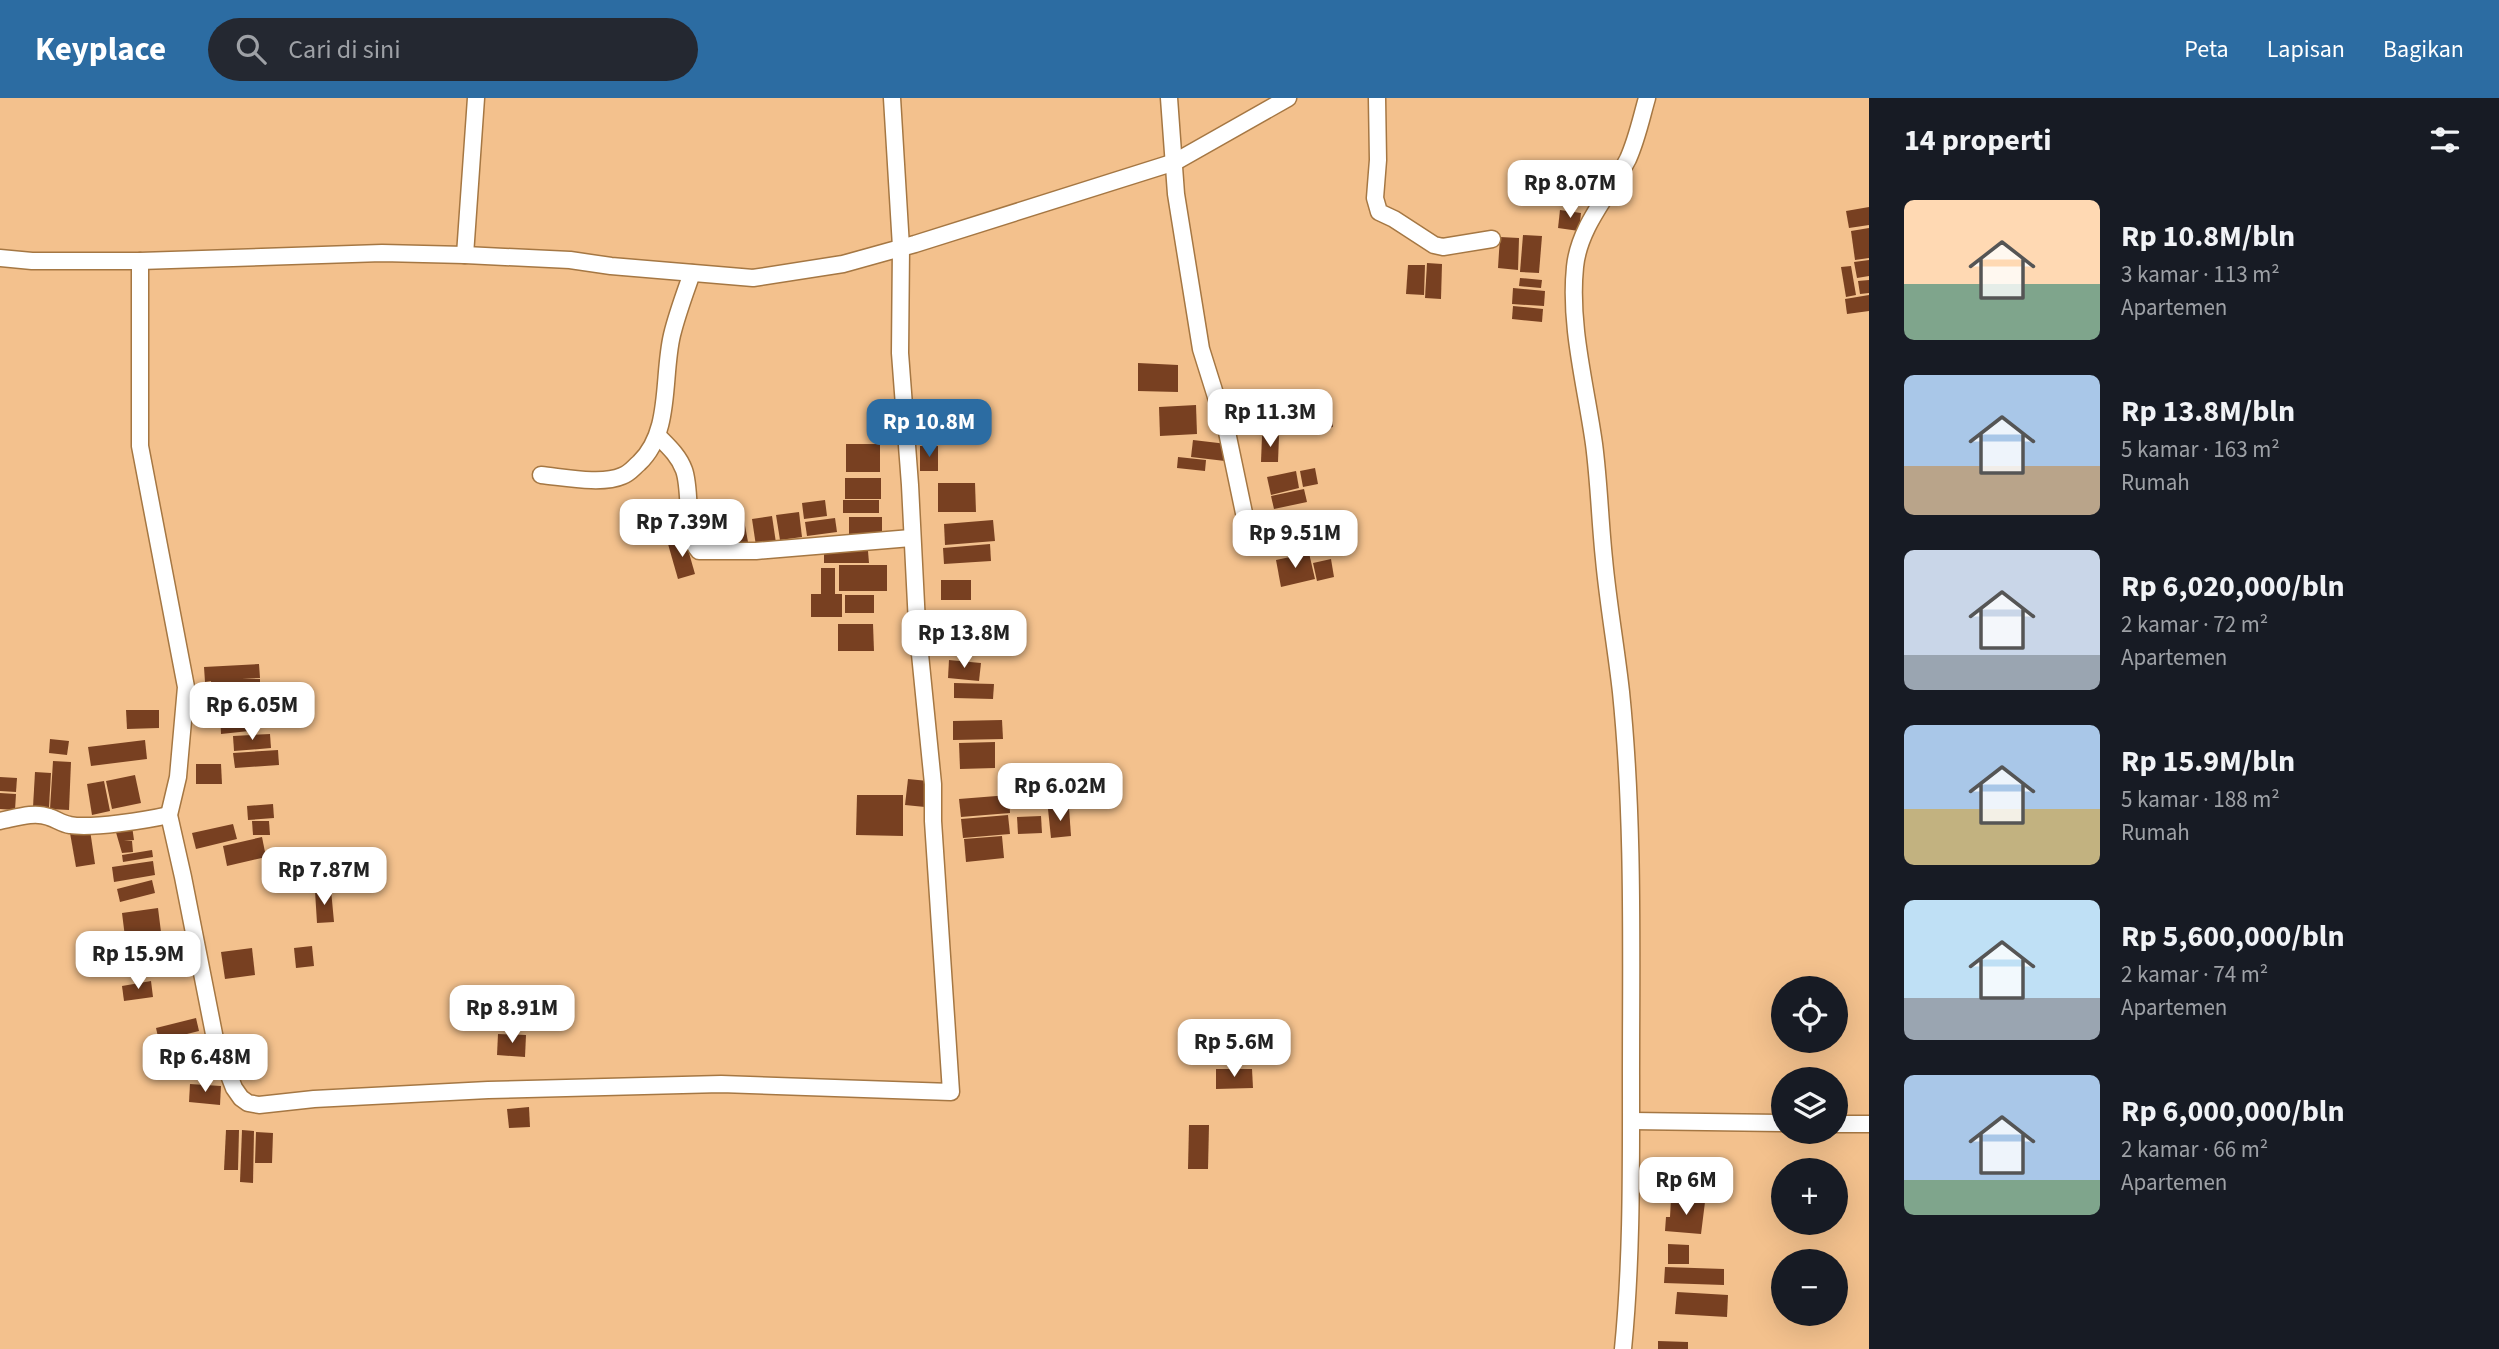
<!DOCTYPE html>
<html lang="id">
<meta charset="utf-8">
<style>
body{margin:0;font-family:"Source Sans 3",sans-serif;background:#242831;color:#f1f3f6;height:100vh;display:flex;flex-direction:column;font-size:26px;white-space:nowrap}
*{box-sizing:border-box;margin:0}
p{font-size:23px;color:#9ea1a6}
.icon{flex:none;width:38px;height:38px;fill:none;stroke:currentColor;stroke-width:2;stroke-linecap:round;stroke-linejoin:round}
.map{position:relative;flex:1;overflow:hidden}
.drawer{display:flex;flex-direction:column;background:#171b24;width:630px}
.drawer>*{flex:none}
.controls{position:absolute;left:1771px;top:878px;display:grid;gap:14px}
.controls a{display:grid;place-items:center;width:77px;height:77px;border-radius:50%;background:#171b24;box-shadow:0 7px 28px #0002;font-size:35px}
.price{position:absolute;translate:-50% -60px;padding:0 16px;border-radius:14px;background:#fff;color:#222;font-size:23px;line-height:46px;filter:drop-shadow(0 2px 4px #0008)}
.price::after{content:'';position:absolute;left:50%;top:42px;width:21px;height:16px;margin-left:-10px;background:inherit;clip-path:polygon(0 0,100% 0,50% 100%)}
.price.on{background:#2c6ca2;color:#fff}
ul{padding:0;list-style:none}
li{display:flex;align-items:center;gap:21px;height:175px;padding:0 35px}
li span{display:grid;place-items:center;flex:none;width:196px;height:140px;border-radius:10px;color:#555}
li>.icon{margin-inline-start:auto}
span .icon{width:84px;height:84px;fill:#fffc;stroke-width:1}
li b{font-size:30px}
h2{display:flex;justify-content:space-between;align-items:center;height:84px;padding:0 35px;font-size:30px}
header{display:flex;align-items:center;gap:42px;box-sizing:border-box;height:98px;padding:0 35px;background:#2c6ca2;color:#fff}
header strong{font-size:33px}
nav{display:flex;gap:38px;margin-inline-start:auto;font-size:24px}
.search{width:490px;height:63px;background:#242831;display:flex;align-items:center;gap:18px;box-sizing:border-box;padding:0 24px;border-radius:38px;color:#9ea1a6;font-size:26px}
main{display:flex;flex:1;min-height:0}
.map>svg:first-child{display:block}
</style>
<header>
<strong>Keyplace</strong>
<div class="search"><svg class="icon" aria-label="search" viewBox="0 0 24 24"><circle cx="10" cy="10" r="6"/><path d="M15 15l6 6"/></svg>Cari di sini</div>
<nav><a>Peta</a><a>Lapisan</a><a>Bagikan</a></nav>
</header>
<main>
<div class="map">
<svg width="1869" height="1251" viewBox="0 0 1869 1251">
<rect width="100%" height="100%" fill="#f3c18d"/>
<g fill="#784021">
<polygon points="1869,109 1869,127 1849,130 1846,113"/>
<polygon points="1560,112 1581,115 1579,133 1558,130"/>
<polygon points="1869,130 1869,160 1855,162 1851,133"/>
<polygon points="1523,137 1542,138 1539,175 1520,174"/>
<polygon points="1500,139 1519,140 1518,172 1498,170"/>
<polygon points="1869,162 1869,178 1857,180 1854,164"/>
<polygon points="1427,165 1442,166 1441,201 1425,200"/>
<polygon points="1408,167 1425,167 1424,197 1406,196"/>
<polygon points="1851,168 1856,197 1846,199 1841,169"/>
<polygon points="1520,180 1542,182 1541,190 1519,188"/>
<polygon points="1869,182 1869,195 1860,196 1858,183"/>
<polygon points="1513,190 1545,193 1544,208 1512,206"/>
<polygon points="1869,197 1869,213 1847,216 1845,201"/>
<polygon points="1513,208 1543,211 1542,224 1512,221"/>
<polygon points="1138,265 1178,267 1178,294 1138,293"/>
<polygon points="1274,295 1277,309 1252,314 1249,300"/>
<polygon points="1308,296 1311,311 1279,316 1277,301"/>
<polygon points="1196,307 1197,336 1160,338 1159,309"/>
<polygon points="1330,311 1333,329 1283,337 1280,318"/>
<polygon points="1262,338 1279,338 1278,364 1261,364"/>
<polygon points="1193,342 1227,346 1225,363 1191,359"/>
<rect x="846" y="346" width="34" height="28"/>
<rect x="920" y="348" width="18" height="25"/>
<polygon points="1178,359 1206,362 1205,373 1177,370"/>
<polygon points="1315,370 1318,386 1303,389 1300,373"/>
<polygon points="1296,373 1299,390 1271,397 1267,379"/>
<rect x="845" y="380" width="36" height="21"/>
<polygon points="938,385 975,385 976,414 938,414"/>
<polygon points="1304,391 1307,404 1274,411 1271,398"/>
<polygon points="825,402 827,418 804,421 802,405"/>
<rect x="843" y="402" width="36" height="13"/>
<polygon points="659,411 678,420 669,438 650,428"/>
<polygon points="799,414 802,439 780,442 776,417"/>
<polygon points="772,418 776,445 756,448 752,421"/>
<polygon points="849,419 882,419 882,435 849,436"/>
<polygon points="835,420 837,434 807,438 805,424"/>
<polygon points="744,422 748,444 710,450 706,428"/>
<polygon points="993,422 995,443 945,447 944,426"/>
<polygon points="685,441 695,476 678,481 668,446"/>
<polygon points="990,446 991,463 944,466 943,450"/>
<polygon points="824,453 868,453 869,465 824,465"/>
<polygon points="1309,455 1315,481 1281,489 1276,462"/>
<polygon points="1331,461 1334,479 1317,483 1313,465"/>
<rect x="839" y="467" width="48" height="26"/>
<polygon points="821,470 835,470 835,496 842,496 842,519 811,519 811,496 821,496"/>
<rect x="941" y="482" width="30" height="20"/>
<rect x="845" y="497" width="29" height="18"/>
<polygon points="838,526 873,526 874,553 838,553"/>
<polygon points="949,562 981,565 979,583 948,580"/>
<polygon points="259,566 260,580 242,581 260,581 260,593 212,597 211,583 205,584 204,569"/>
<polygon points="954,585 994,586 993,601 954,600"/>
<polygon points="259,595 260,610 248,611 249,633 221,636 220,613 216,613 215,598"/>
<polygon points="126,612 159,612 159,630 127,631"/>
<polygon points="1002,622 1003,641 953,642 953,623"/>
<polygon points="270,636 271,650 234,653 233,638"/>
<polygon points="50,641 69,643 67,657 49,655"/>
<polygon points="145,642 147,661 91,668 88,649"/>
<polygon points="995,644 995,670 960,671 959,645"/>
<polygon points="278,652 279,667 235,670 233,655"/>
<polygon points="53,663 71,664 69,712 50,711"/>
<polygon points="196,666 221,666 222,686 196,686"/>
<polygon points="35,674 51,675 49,709 33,709"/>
<polygon points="135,677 141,705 112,711 106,683"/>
<polygon points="0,679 17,680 16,694 0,693"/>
<polygon points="908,681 928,683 925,709 905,707"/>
<polygon points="104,683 110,713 92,717 87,686"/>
<polygon points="0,695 16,696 15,712 0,711"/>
<polygon points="857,697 903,697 903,738 856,737"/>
<polygon points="1009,697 1010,715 961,719 959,701"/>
<polygon points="273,706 274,720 248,722 247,708"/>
<polygon points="1069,710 1071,738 1051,740 1048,711"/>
<polygon points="1008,717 1010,736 963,740 961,721"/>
<polygon points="1041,718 1042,735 1018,736 1017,719"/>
<polygon points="252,723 269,723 270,737 253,737"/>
<polygon points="233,726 237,741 196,751 192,735"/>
<polygon points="132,728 134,742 124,743 132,743 133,754 122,755 115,731"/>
<polygon points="90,732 95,766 76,769 70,735"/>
<polygon points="1002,738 1004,760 966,764 964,741"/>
<polygon points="262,739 266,759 227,768 223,748"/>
<polygon points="152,752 153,759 123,764 122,757"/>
<polygon points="153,763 155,777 114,784 112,769"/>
<polygon points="152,782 155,795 120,804 117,791"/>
<polygon points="331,792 334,824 317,825 315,793"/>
<polygon points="158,810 162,842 126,847 122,815"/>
<polygon points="312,848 314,868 296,870 294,850"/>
<polygon points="252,850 255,877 225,881 221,854"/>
<polygon points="172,853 174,868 149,871 147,856"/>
<polygon points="151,883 153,899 124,903 122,888"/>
<polygon points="196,920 199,933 159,943 156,930"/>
<polygon points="498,936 526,937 525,959 497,957"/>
<polygon points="182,961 211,963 210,983 180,980"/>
<polygon points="161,965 179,966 177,982 159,980"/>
<polygon points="1216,971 1252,971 1253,990 1216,991"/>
<polygon points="190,986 221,988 220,1007 189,1004"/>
<polygon points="529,1009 530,1029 509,1030 507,1011"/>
<polygon points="1189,1027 1209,1027 1208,1071 1188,1071"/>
<polygon points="226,1032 239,1032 238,1072 224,1072"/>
<polygon points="242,1032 254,1033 253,1085 240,1084"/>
<polygon points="256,1034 273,1035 272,1065 255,1065"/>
<polygon points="1668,1084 1692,1086 1691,1100 1667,1098"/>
<polygon points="1671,1101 1705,1104 1701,1136 1665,1133 1666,1119 1670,1119"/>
<polygon points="1668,1146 1689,1147 1689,1166 1668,1166"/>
<polygon points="1665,1169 1724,1171 1724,1187 1664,1185"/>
<polygon points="1677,1194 1728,1197 1727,1219 1675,1216"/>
<polygon points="1658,1243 1688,1244 1688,1251 1658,1251"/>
</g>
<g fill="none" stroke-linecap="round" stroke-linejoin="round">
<g stroke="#a57743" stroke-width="19">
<g id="minor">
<polyline points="1169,0 1176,96 1201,251 1227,334 1244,415"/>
<polyline points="1377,0 1378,62 1375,100 1379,114 1394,121 1434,147 1443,149 1492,141"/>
<polyline points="465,157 476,0"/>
<polyline points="0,160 32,163 140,163 382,155 465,157 570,162 611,168 753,180 843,166 915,146 1175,64 1288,0"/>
<polyline points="140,163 140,348 186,589 178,679 169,717 183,779 215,941 234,990 241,1000 248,1005 259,1007 314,1001 488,992 721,986 951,994 933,723 933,686 917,526 910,387 900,255 901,149 892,0"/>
<path d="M 658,338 C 668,348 679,358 684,372 C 692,394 684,438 699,453 L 756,453 L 911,440"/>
<path d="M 541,377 C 563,379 602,387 622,378 C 630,375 633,370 639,365 C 672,334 662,279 672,237 C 677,216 685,195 692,175"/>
<path d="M 0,723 C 15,720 34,713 49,719 C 56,721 62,726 70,727 C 91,731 147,722 169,717"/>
<polyline points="1632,1023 1783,1025"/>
<polyline points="1836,1026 1869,1026"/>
<path d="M 1623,1251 C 1632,1160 1631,1068 1631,977 C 1631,849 1634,722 1621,594 C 1616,549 1608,505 1604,461 C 1600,423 1599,384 1594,346 C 1586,288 1569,228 1575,169 C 1579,128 1610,96 1628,61 C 1637,41 1641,21 1647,0"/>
</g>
</g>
<use href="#minor" stroke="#fff" stroke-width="16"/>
</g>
</svg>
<div class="controls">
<a><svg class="icon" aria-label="locate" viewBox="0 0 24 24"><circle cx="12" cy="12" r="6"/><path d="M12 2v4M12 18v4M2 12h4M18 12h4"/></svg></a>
<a><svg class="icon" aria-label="layers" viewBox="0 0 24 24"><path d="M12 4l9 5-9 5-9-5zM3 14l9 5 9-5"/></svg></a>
<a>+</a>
<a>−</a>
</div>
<b class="price" style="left:1570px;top:122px">Rp 8.07M</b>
<b class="price" style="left:1270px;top:351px">Rp 11.3M</b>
<b class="price on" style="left:929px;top:361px">Rp 10.8M</b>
<b class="price" style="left:682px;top:461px">Rp 7.39M</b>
<b class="price" style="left:1295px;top:472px">Rp 9.51M</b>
<b class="price" style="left:964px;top:572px">Rp 13.8M</b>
<b class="price" style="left:252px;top:644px">Rp 6.05M</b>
<b class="price" style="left:1060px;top:725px">Rp 6.02M</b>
<b class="price" style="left:324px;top:809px">Rp 7.87M</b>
<b class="price" style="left:138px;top:893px">Rp 15.9M</b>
<b class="price" style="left:512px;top:947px">Rp 8.91M</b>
<b class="price" style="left:1234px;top:981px">Rp 5.6M</b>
<b class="price" style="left:205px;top:996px">Rp 6.48M</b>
<b class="price" style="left:1686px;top:1119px">Rp 6M</b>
</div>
<section class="drawer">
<h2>14 properti<svg class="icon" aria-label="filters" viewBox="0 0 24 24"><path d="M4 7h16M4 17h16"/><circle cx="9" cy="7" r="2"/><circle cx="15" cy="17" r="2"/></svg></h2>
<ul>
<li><span style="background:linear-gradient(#ffd9b3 60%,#7fa58c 0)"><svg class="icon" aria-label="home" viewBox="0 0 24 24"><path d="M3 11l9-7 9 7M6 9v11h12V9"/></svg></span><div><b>Rp 10.8M/bln</b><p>3 kamar · 113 m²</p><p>Apartemen</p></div></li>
<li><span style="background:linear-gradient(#a9c7e8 65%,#b9a48a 0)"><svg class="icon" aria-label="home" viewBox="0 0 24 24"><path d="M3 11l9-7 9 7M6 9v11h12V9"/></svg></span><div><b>Rp 13.8M/bln</b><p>5 kamar · 163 m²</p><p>Rumah</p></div></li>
<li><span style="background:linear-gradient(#c9d6e8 75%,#9aa5b1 0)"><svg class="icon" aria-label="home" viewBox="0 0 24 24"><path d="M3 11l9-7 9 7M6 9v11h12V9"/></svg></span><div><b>Rp 6,020,000/bln</b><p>2 kamar · 72 m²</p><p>Apartemen</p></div></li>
<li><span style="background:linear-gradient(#a9c7e8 60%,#c2b280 0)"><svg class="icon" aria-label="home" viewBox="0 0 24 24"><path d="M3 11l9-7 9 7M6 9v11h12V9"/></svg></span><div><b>Rp 15.9M/bln</b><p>5 kamar · 188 m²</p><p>Rumah</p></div></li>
<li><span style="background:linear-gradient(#bfe0f5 70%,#9aa5b1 0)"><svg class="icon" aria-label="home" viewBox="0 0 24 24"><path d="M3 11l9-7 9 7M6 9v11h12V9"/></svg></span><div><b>Rp 5,600,000/bln</b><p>2 kamar · 74 m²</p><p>Apartemen</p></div></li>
<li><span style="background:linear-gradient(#a9c7e8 75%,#7fa58c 0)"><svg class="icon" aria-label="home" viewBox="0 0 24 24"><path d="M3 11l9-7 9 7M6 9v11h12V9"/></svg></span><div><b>Rp 6,000,000/bln</b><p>2 kamar · 66 m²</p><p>Apartemen</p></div></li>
</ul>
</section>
</main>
